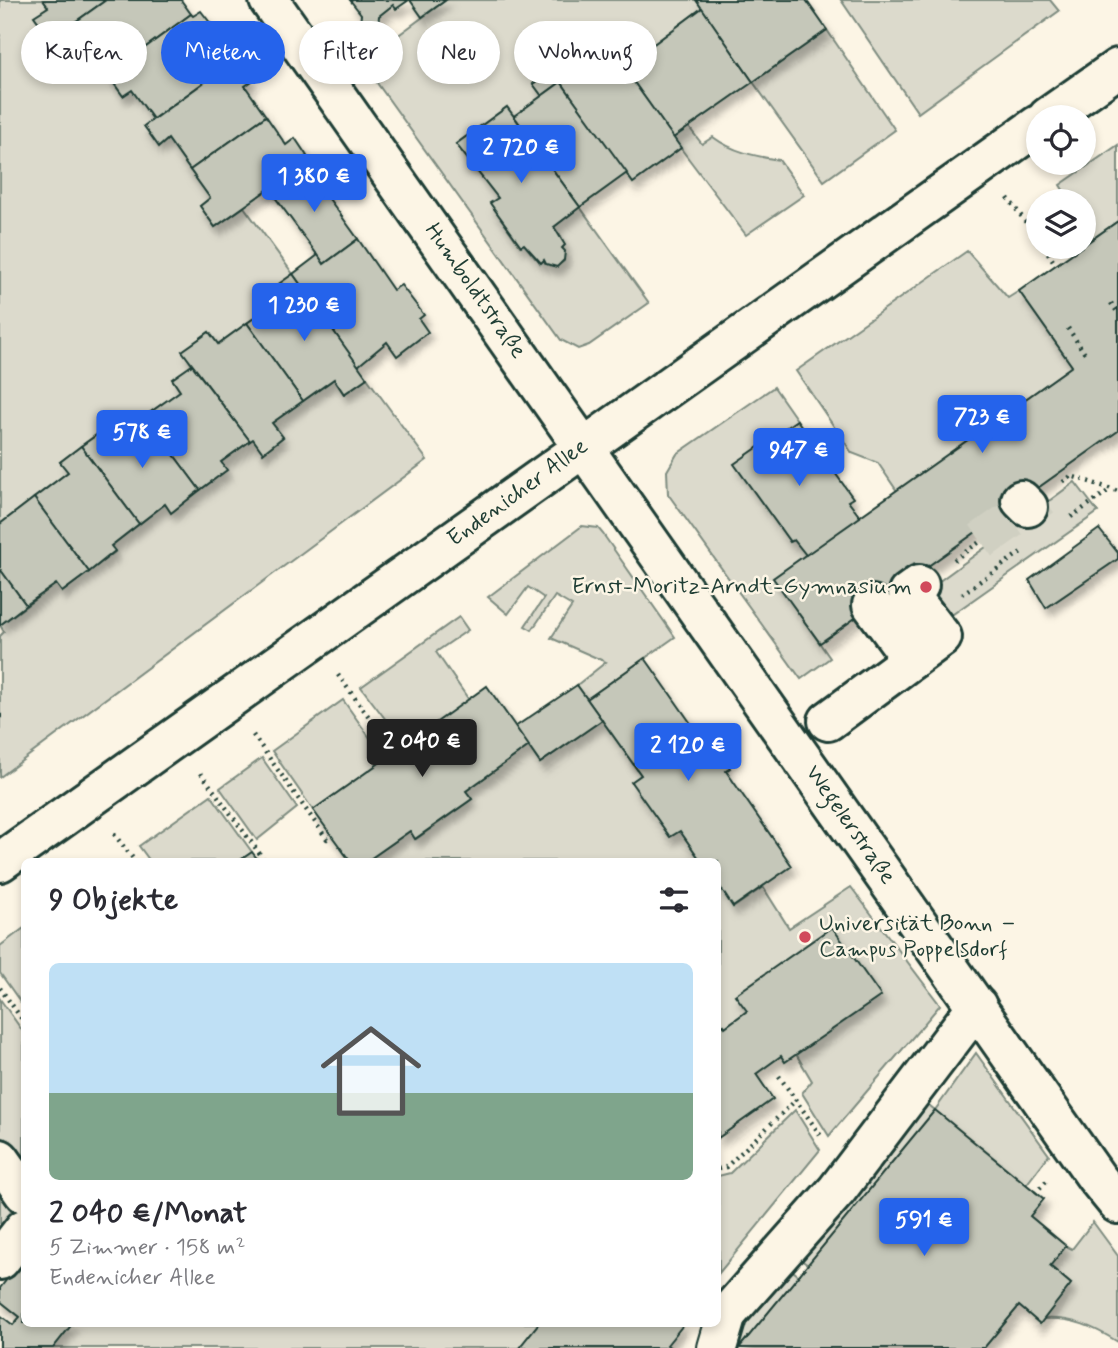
<!DOCTYPE html>
<html lang="de">
<meta charset="utf-8">
<style>
body{margin:0;font-family:Mynerve,sans-serif;background:#f7f7f7;color:#2b2b33;height:100vh;display:flex;flex-direction:column;font-size:26px;white-space:nowrap}
*{box-sizing:border-box;margin:0}
p{font-size:23px;color:#7c7c81}
.icon{flex:none;width:38px;height:38px;fill:none;stroke:currentColor;stroke-width:2;stroke-linecap:round;stroke-linejoin:round}
.map{position:relative;flex:1;overflow:hidden}
.panel{position:absolute;left:21px;top:858px;width:700px;height:469px;display:flex;flex-direction:column;background:#fff;border-radius:10px;box-shadow:0 4px 10px #0003}
.panel>*{flex:none}
.guide{position:absolute;left:21px;top:21px;width:700px;height:63px;display:flex;gap:14px}
.tools{position:absolute;left:1026px;top:105px;display:grid;gap:14px}
.tools a{display:grid;place-items:center;width:70px;height:70px;border-radius:50%;background:#fff;box-shadow:0 4px 10px #0003;font-size:35px}
.price{position:absolute;translate:-50% -60px;padding:0 16px;border-radius:7px;background:#2563eb;color:#fff;font-size:23px;line-height:46px;filter:drop-shadow(0 2px 4px #0008)}
.price::after{content:'';position:absolute;left:50%;top:42px;width:21px;height:16px;margin-left:-10px;background:inherit;clip-path:polygon(0 0,100% 0,50% 100%)}
.price.on{background:#222;color:#fff}
ul{padding:0;list-style:none}
li{display:grid;align-content:center;gap:14px;height:371px;padding:0 28px}
li+li{border-top:2px solid #e1e1e2}
li span{display:grid;place-items:center;height:217px;border-radius:10px;color:#555}
li>.icon{margin-inline-start:auto}
span .icon{width:126px;height:126px;fill:#fffc;stroke-width:1}
li b{font-size:30px}
h2{display:flex;justify-content:space-between;align-items:center;height:84px;padding:0 28px;font-size:30px}
.pill{padding:0 24px;border-radius:32px;background:#fff;box-shadow:0 4px 10px #0003;font-size:24px;line-height:63px}
.pill.on{background:#2563eb;color:#fff}
.map>svg:first-child{display:block}
</style>
<div class="map">
<svg width="1118" height="1348" viewBox="0 0 1118 1348">
<defs>
<filter id="shadow"><feDropShadow dx="4.5" dy="8" stdDeviation="3.5" flood-color="#0004"/></filter>
</defs>
<rect width="100%" height="100%" fill="#fcf5e5"/>
<filter id="ink" filterUnits="userSpaceOnUse"><feTurbulence type="fractalNoise" baseFrequency=".0143" numOctaves="2"/><feDisplacementMap in="SourceGraphic" scale="14" xChannelSelector="R" yChannelSelector="G"/><feConvolveMatrix kernelMatrix="1 2 1 2 8 2 1 2 1" color-interpolation-filters="sRGB"/></filter>
<g filter="url(#ink)">
<g fill="#dcdacc" stroke="#7e8c80" stroke-width="2">
<polygon points="0,0 43,0 48,7 35,16 51,39 57,35 73,58 93,46 113,71 108,76 123,96 132,90 153,119 144,126 160,146 168,139 210,198 200,206 215,227 244,207 293,274 278,301 218,344 209,332 183,351 192,365 172,379 180,391 109,443 100,432 60,462 68,472 0,524"/>
<polygon points="446,0 696,0 702,8 623,67 607,46 585,62 573,46 548,63 552,70 533,83 542,96 514,116 507,107 456,144 498,198 491,204 520,246 524,244 535,258 537,257 540,263 544,260 546,264 556,267 564,261 562,238 554,227 580,207 649,303 589,345 578,349 561,340 362,62"/>
<polygon points="841,0 1050,0 1059,11 918,113"/>
<polygon points="827,30 895,130 824,181 753,82"/>
<path d="M 688,126 L 702,144 L 713,137 C 733,152 755,156 779,160 L 804,195 L 746,235 L 673,138 Z"/>
<polygon points="1118,145 1118,221 1094,238 1083,222 1083,201 1070,201 1060,185"/>
<polygon points="967,251 1008,298 1019,291 1072,366 897,491 878,463 852,453 796,371"/>
<polygon points="367,378 427,460 0,777 0,636 4,632 0,625 56,584 62,592 115,552 111,546 165,504 172,512 226,470 221,462 253,439 263,452 283,437 272,423 334,379 344,394"/>
<polygon points="774,387 797,420 735,464 790,542 794,540 806,555 774,578 830,658 801,679 668,494 667,471 677,454"/>
<polygon points="1075,482 1098,512 943,621 923,593"/>
<polygon points="582,526 598,528 603,534 675,637 587,699 577,685 606,662 551,638 572,606 555,596 532,630 525,626 544,598 528,587 508,614 488,597"/>
<polygon points="459,617 468,630 436,652 469,700 405,745 361,687"/>
<polygon points="343,700 385,759 313,810 272,751"/>
<polygon points="602,720 641,775 632,782 670,837 680,831 701,861 367,861 410,831 416,839 472,799 466,791 529,746 540,763"/>
<polygon points="262,758 297,808 257,840 220,788"/>
<polygon points="211,795 252,852 239,861 150,861 139,846"/>
<polygon points="718,884 734,907 763,887 789,928 851,887 940,1005 829,1136 802,1093 812,1081 796,1054 747,1011 725,1027 723,1025 718,1029"/>
<polygon points="24,928 24,1007 0,973 0,946"/>
<polygon points="0,999 24,1033 24,1169 0,1136"/>
<polygon points="976,1053 1049,1155 1026,1185 808,1265 797,1257 925,1102 935,1110"/>
<polygon points="795,1110 820,1150 719,1273 718,1176 730,1173"/>
<path d="M 0,1178 C 11,1198 18,1205 3,1226 L 0,1223 Z"/>
<path d="M 1093,1222 L 1118,1256 L 1118,1342 C 1094,1327 1072,1317 1043,1319 L 1071,1284 L 1050,1266 L 1066,1246 L 1072,1249 Z"/>
<polygon points="788,1267 799,1276 739,1348 736,1348 739,1329"/>
<polygon points="73,1323 539,1323 519,1348 53,1348"/>
</g>
<g fill="#c5c7b9" stroke="#1f3d34" stroke-width="2" filter="url(#shadow)">
<polygon points="43,0 106,0 51,39 34,16 48,7"/>
<polygon points="106,0 181,0 191,14 113,71 93,46 73,58 57,35"/>
<polygon points="350,0 409,0 396,9 393,5 379,16 378,28 360,26 361,14"/>
<polygon points="410,0 446,0 422,17"/>
<polygon points="696,0 806,0 827,30 753,82"/>
<polygon points="702,8 753,82 673,138 623,67"/>
<polygon points="201,11 215,29 207,35 228,65 153,119 132,90 123,96 108,75 191,14 193,16"/>
<polygon points="573,46 585,62 559,79 548,63"/>
<polygon points="607,46 623,67 606,79 590,58"/>
<polygon points="590,58 606,79 623,67 681,148 633,183 559,79"/>
<polygon points="239,63 252,81 245,86 266,116 190,170 168,139 159,147 144,126 228,65 231,68"/>
<polygon points="552,70 561,82 542,96 533,84"/>
<polygon points="561,82 627,173 580,207 514,116"/>
<polygon points="507,107 580,207 554,227 565,245 562,248 565,251 564,260 557,267 546,264 544,260 541,263 524,244 521,246 490,203 498,198 456,144"/>
<polygon points="266,116 286,145 295,138 307,156 300,161 304,164 215,227 200,206 210,198 190,170"/>
<polygon points="304,164 358,239 324,264 269,189"/>
<polygon points="1118,221 1118,431 820,643 773,578 1072,366 1019,291"/>
<polygon points="358,239 393,290 401,285 424,315 419,319 428,332 397,356 387,342 358,366 293,274 318,255 324,264"/>
<polygon points="293,274 367,378 344,394 334,379 303,401 247,323 278,301 270,290"/>
<polygon points="247,323 303,401 272,423 283,437 263,453 253,439 250,441 182,351 209,332 218,344"/>
<polygon points="192,365 250,441 221,462 227,470 200,490 145,416 180,391 172,379"/>
<polygon points="145,416 200,490 171,513 165,504 139,524 81,446 101,432 109,443"/>
<polygon points="797,420 853,498 848,501 860,517 806,555 794,540 790,542 734,464"/>
<polygon points="81,446 139,524 111,546 115,551 89,572 34,498 68,472 60,462"/>
<polygon points="34,498 89,572 62,592 56,584 26,605 0,569 0,524"/>
<polygon points="1099,529 1118,553 1118,559 1046,608 1029,580"/>
<polygon points="0,569 26,605 0,625"/>
<polygon points="645,658 711,752 716,749 730,768 726,771 792,866 733,907 718,884 718,861 701,861 680,831 670,837 631,782 641,775 587,699"/>
<polygon points="577,685 602,720 540,763 515,727"/>
<polygon points="487,686 529,746 466,791 472,799 415,839 410,831 367,861 350,861 313,810 385,759 382,754 401,740 405,745"/>
<polygon points="252,852 259,861 239,861"/>
<polygon points="832,927 881,996 785,1062 781,1056 756,1074 773,1099 718,1138 718,1029 724,1025 725,1027 747,1011 735,995"/>
<polygon points="935,1110 1044,1199 1030,1216 1066,1246 1050,1266 1071,1284 1040,1324 1019,1306 984,1348 739,1348"/>
<polygon points="24,1258 24,1323 73,1323 53,1348 0,1348 0,1315 13,1325 20,1317 0,1301 0,1288"/>
<polygon points="539,1323 680,1323 683,1325 667,1345 671,1348 519,1348"/>
</g>
<g fill="none" stroke-linecap="round" stroke-linejoin="round">
<polyline stroke="#d0d0c2" stroke-width="38" stroke-dasharray="38 19" stroke-linecap="butt" points="981,541 1043,497"/>
<g stroke="#1f3d34" stroke-width="44">
<g id="minor">
<polyline points="269,0 1096,1177 1118,1204"/>
<polyline points="1048,117 1118,68"/>
<polyline points="1021,500 1028,507"/>
<polyline points="872,605 912,659"/>
<polyline points="828,721 942,637 908,593 919,585"/>
<polyline points="0,862 1038,125"/>
<polyline points="0,1159 24,1193"/>
<polyline points="0,1260 24,1229"/>
<polyline points="717,1348 727,1314 837,1190 977,1006"/>
</g>
</g>
<g stroke="#1f3d34" stroke-width="4.5" stroke-dasharray="2 5" stroke-linecap="butt">
<polyline points="1008,198 1038,239"/>
<polyline points="1044,247 1056,265"/>
<polyline points="1111,303 1118,313"/>
<polyline points="1068,328 1087,357"/>
<polyline points="1063,482 1071,476 1118,491"/>
<polyline points="1071,517 1111,489"/>
<polyline points="954,560 981,541"/>
<polyline points="962,594 1024,550"/>
<polyline points="338,675 392,748"/>
<polyline points="0,716 2,716"/>
<polyline points="253,735 327,839 332,836"/>
<polyline points="201,773 265,861"/>
<polyline points="114,834 135,861"/>
<polyline points="0,988 24,1022"/>
<polyline points="779,1076 821,1136"/>
<polyline points="718,1169 726,1167 796,1100"/>
<polyline points="1035,1193 1047,1180"/>
</g>
<use href="#minor" stroke="#fcf5e5" stroke-width="38"/>
</g>
</g>
<g fill="#d1495b" stroke="#fcf5e5" stroke-width="2.5">
<circle cx="926" cy="587" r="7"/>
<circle cx="805" cy="937" r="7"/>
</g>
<g text-anchor="middle" dominant-baseline="central" stroke-width="5" stroke-linejoin="round" paint-order="stroke">
<g font-size="23" fill="#1f3d34" stroke="#fcf5e5">
<text transform="translate(475 291) rotate(55)">Humboldtstraße</text>
<text transform="translate(518 493) rotate(-36)">Endenicher Allee</text>
<text transform="translate(850 825) rotate(55)">Wegelerstraße</text>
</g>
<g font-size="23" fill="#1f3d34" stroke="#fcf5e5" text-anchor="end">
<text x="912" y="587">Ernst-Moritz-Arndt-Gymnasium</text>
<text x="819" y="924" text-anchor="start">Universität Bonn –<tspan x="819" dy="26">Campus Poppelsdorf</tspan></text>
</g>
</g>
</svg>
<div class="tools">
<a><svg class="icon" aria-label="locate" viewBox="0 0 24 24"><circle cx="12" cy="12" r="6"/><path d="M12 2v4M12 18v4M2 12h4M18 12h4"/></svg></a>
<a><svg class="icon" aria-label="layers" viewBox="0 0 24 24"><path d="M12 4l9 5-9 5-9-5zM3 14l9 5 9-5"/></svg></a>
</div>
<b class="price" style="left:521px;top:185px">2 720 €</b>
<b class="price" style="left:314px;top:214px">1 380 €</b>
<b class="price" style="left:304px;top:343px">1 230 €</b>
<b class="price" style="left:982px;top:455px">723 €</b>
<b class="price" style="left:142px;top:470px">578 €</b>
<b class="price" style="left:799px;top:488px">947 €</b>
<b class="price on" style="left:422px;top:779px">2 040 €</b>
<b class="price" style="left:688px;top:783px">2 120 €</b>
<b class="price" style="left:924px;top:1258px">591 €</b>
<div class="guide">
<a class="pill">Kaufen</a>
<a class="pill on">Mieten</a>
<a class="pill">Filter</a>
<a class="pill">Neu</a>
<a class="pill">Wohnung</a>
</div>
<section class="panel">
<h2>9 Objekte<svg class="icon" aria-label="filters" viewBox="0 0 24 24"><path d="M4 7h16M4 17h16"/><circle cx="9" cy="7" r="2"/><circle cx="15" cy="17" r="2"/></svg></h2>
<ul>
<li><span style="background:linear-gradient(#bfe0f5 60%,#7fa58c 0)"><svg class="icon" aria-label="home" viewBox="0 0 24 24"><path d="M3 11l9-7 9 7M6 9v11h12V9"/></svg></span><div><b>2 040 €/Monat</b><p>5 Zimmer · 158 m²</p><p>Endenicher Allee</p></div></li>
</ul>
</section>
</div>
